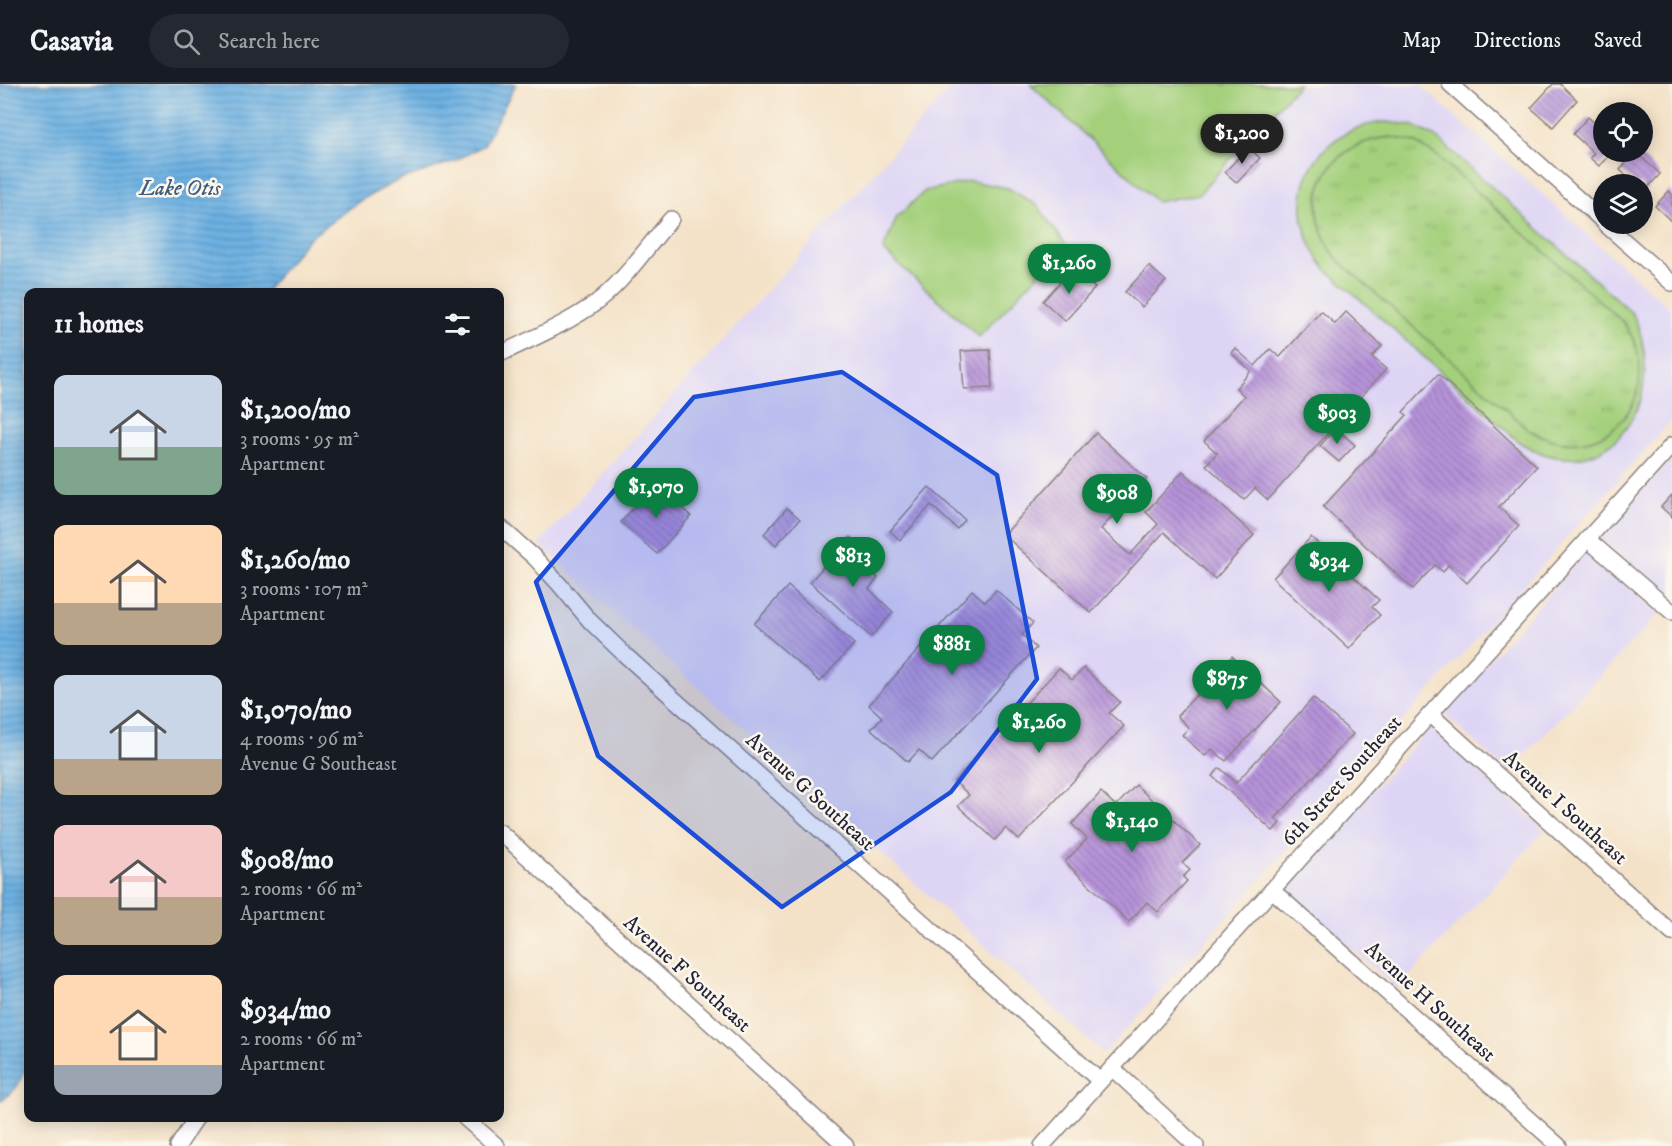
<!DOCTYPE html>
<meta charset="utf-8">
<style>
body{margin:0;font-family:"IM FELL DW Pica",serif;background:#242831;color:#f1f3f6;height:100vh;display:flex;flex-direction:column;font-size:22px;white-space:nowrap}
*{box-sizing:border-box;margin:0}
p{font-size:20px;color:#9ea1a6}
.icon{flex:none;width:33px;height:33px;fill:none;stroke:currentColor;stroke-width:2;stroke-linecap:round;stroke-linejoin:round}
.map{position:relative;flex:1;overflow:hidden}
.panel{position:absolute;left:24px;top:204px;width:480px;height:834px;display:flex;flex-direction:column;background:#171b24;border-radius:12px;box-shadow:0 3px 15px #0003}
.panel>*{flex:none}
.buttons{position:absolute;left:1593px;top:18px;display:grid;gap:12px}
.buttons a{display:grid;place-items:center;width:60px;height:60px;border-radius:50%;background:#171b24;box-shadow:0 3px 15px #0003;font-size:30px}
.price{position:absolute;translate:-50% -51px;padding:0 14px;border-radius:21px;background:#0b8043;color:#fff;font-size:20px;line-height:39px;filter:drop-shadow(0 2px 3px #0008)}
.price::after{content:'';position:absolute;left:50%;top:36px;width:18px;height:14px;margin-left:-9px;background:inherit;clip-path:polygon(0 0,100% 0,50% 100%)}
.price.selected{background:#222;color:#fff}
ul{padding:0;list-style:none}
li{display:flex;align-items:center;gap:18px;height:150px;padding:0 30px}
li span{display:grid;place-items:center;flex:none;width:168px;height:120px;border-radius:12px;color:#555}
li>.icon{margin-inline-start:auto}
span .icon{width:72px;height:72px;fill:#fffc;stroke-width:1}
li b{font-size:26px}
h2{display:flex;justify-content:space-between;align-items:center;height:72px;padding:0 30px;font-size:26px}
header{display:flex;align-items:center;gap:36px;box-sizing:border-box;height:84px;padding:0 30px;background:#171b24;border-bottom:2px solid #363941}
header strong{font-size:28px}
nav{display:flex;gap:33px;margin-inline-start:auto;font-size:21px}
.search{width:420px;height:54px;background:#242831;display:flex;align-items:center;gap:15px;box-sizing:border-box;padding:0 21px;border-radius:33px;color:#9ea1a6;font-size:22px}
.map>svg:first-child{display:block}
</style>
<header>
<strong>Casavia</strong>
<div class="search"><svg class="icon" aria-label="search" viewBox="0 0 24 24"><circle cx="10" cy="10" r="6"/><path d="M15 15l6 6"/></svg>Search here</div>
<nav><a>Map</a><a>Directions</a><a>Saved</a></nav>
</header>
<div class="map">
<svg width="1672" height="1062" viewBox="0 0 1672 1062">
<defs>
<pattern id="grass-tufts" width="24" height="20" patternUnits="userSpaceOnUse" patternTransform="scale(1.5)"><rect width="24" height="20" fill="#a4d07c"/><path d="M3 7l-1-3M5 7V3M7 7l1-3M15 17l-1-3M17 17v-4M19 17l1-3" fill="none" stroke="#8db26c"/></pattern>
<pattern id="water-rules" width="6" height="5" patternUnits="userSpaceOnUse" patternTransform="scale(1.5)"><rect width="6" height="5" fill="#6db1e3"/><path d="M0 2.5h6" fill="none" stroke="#5990b9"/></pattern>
<pattern id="building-back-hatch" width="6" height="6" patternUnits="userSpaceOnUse" patternTransform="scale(1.5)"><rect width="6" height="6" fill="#b693d9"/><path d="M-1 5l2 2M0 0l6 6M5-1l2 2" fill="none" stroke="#9478b1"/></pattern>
</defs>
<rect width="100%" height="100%" fill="#fbf7ec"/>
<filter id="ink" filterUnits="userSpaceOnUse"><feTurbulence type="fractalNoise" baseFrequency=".0167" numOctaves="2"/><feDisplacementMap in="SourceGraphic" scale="12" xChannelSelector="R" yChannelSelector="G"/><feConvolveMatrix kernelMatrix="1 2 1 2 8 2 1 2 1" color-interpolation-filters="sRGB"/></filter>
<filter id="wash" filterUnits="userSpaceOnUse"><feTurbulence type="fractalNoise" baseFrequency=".008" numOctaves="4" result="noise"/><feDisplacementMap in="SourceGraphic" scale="24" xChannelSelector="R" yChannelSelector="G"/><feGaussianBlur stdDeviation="1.35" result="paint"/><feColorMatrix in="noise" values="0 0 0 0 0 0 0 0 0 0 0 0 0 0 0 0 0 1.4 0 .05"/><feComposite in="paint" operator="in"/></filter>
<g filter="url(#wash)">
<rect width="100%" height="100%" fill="#f4e2c8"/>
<g fill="#ded5f5">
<polygon points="954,0 1419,0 1672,226 1672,336 1104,970 539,460"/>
<polygon points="1672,373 1672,516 1599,454"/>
<polygon points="1587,467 1660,529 1508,688 1442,629"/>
<polygon points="1430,643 1545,746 1397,905 1284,805"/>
</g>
<path fill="url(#grass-tufts)" stroke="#63795c" stroke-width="1.5" d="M 1392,53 L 1415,58 L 1436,71 L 1624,239 C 1672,309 1604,390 1529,346 L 1339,177 C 1294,124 1323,57 1392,53 Z"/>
<g fill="#a4d07c" stroke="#63795c" stroke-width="1.5" fill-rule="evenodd">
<polygon points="1030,0 1299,0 1199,110 1157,118"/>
<path d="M 1386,38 L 1412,41 L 1436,53 L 1633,230 C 1672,312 1610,414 1519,358 L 1325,184 C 1276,123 1308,44 1386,38 ZM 1391,53 L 1415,58 L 1436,71 L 1624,239 C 1672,309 1604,390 1529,346 L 1339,177 C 1294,124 1323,57 1391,53 Z"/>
<polygon points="970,97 1008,104 1038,122 1066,161 979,253 883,166 897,133 925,107"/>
</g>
<path fill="url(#water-rules)" stroke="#486a8f" stroke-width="1.5" d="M 0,0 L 516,0 L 484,61 L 455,77 L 399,96 L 361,116 L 307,156 L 265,208 L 28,208 L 28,967 C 25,991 21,1005 0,1017 Z"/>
<g id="blocks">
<g fill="url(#building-back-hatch)">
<polygon points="1553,0 1560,0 1577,16 1553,43 1531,24"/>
<polygon points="1588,33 1599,43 1604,37 1604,68 1612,68 1599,82 1590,74 1594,69 1573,50"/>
<polygon points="1248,63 1260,74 1237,99 1225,88"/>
<polygon points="1636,68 1660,90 1644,108 1642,100 1636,100 1620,86"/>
<polygon points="1669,107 1672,110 1672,138 1655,122"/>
<polygon points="1149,182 1166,197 1142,223 1125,208"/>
<polygon points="1073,184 1095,204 1065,237 1043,217"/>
<polygon points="1321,227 1335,240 1346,228 1382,262 1372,273 1386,285 1268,416 1255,404 1244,416 1206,381 1217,369 1204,357 1244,312 1236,304 1251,287 1231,269 1235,264 1255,282 1270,265 1280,273"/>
<polygon points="990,266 992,304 964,305 961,267"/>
<polygon points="1438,290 1537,382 1499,423 1519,442 1467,499 1448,481 1443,488 1435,481 1413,505 1323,423 1407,331 1403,328"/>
<polygon points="1336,344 1355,361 1339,378 1320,362"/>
<polygon points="1096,349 1147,395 1101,445 1130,471 1158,440 1146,428 1183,387 1254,451 1215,495 1164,448 1091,529 1004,451"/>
<polygon points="655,400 691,432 657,470 621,438"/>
<polygon points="929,403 965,436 957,445 931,421 900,456 890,447"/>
<polygon points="1672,411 1672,433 1661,423"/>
<polygon points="787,424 800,435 776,461 764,450"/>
<polygon points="850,453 869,469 861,478 878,494 869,505 893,528 871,553 810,498"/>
<polygon points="1311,453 1379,516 1372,523 1380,531 1349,565 1273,494"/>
<polygon points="788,502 854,560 820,598 754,540"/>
<polygon points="972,506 985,518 996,506 1033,539 1022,551 1036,564 932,678 919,666 908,678 871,645 882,633 869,621"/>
<polygon points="1232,572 1281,618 1226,677 1212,665 1205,672 1182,651 1189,644 1177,632"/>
<polygon points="1059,584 1072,596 1084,584 1120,618 1109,629 1124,642 1019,756 1006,744 995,756 958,722 969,711 954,697"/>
<polygon points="1313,614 1353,650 1275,735 1280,739 1273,747 1212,692 1220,684 1236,699"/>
<polygon points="1136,701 1200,761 1182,779 1190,786 1183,793 1187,797 1158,828 1147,818 1129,838 1065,778 1087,755 1072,740 1101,708 1116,722"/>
</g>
</g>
</g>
<g filter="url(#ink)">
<use href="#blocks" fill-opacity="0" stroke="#8b8282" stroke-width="1.5"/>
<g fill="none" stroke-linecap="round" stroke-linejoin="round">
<g stroke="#8b8282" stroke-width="18">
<g id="minor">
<polyline points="1450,0 1604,138"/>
<polyline points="1605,140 1672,199"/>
<path d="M 500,270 C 533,254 567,240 597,218 C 624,197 648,162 671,135"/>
<polyline points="500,443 534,473 559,500 590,537 625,571 1100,997"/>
<polyline points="1587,455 1672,528"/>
<polyline points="1430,630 1672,849"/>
<polyline points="500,748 846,1062"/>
<polyline points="1272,806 1559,1062"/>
<polyline points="1112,984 1196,1062"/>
<polyline points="465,1034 497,1062"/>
<polyline points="178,1062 196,1034"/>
<polyline points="1042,1062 1672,361"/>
</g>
</g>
<use href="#minor" stroke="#fff" stroke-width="15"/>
</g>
</g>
<path fill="#1d4ed8" fill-opacity="0.2" stroke="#1d4ed8" stroke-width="4.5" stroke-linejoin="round" d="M 842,288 L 997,391 L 1037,595 L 951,708 L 782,823 L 598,672 L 536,498 L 694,313 Z"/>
<g text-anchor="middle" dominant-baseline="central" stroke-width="5" stroke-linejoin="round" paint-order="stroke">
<g font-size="21" fill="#22223b" stroke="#fbf7ec">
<text transform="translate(1342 697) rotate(-48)">6th Street Southeast</text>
<text transform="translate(810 708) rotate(42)">Avenue G Southeast</text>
<text transform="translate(1565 724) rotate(42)">Avenue I Southeast</text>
<text transform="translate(687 890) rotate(42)">Avenue F Southeast</text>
<text transform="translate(1430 918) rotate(42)">Avenue H Southeast</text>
</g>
<g font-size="22" font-style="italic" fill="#405b7e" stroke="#fbf7ec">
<text x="180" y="104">Lake Otis</text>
</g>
</g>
</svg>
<div class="buttons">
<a><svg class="icon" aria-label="locate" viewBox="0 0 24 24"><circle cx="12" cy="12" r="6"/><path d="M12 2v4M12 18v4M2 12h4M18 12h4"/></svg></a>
<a><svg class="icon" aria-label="layers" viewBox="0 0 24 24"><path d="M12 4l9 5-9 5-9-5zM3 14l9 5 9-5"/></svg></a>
</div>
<b class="price selected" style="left:1242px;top:81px">$1,200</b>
<b class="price" style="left:1069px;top:211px">$1,260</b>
<b class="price" style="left:1337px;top:361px">$903</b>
<b class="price" style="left:656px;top:435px">$1,070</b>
<b class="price" style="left:1117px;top:441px">$908</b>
<b class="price" style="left:853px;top:504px">$813</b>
<b class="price" style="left:1329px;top:509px">$934</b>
<b class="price" style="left:952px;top:592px">$881</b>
<b class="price" style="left:1227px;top:627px">$875</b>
<b class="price" style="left:1039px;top:670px">$1,260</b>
<b class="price" style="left:1132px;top:769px">$1,140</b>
<section class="panel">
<h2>11 homes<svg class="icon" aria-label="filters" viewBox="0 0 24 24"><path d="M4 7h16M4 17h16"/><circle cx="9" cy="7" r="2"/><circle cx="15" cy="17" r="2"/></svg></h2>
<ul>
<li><span style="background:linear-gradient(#c9d6e8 60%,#7fa58c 0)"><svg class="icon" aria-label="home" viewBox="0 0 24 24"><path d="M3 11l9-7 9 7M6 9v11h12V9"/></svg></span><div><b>$1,200/mo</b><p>3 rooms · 95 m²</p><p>Apartment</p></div></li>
<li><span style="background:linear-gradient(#ffd9b3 65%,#b9a48a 0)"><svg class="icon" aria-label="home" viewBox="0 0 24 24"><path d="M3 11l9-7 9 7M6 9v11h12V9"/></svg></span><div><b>$1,260/mo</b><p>3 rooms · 107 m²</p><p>Apartment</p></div></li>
<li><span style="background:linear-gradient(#c9d6e8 70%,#b9a48a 0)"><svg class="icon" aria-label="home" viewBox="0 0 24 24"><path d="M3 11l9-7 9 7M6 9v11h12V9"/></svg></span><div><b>$1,070/mo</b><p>4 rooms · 96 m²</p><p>Avenue G Southeast</p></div></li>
<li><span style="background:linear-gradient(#f6c9c9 60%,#b9a48a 0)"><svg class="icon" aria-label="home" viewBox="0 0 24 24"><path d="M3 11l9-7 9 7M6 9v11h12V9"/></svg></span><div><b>$908/mo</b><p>2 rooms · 66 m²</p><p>Apartment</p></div></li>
<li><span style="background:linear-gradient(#ffd9b3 75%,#9aa5b1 0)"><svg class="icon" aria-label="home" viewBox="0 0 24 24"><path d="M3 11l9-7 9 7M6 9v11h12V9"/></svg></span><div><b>$934/mo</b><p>2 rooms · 66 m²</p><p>Apartment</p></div></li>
</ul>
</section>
</div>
